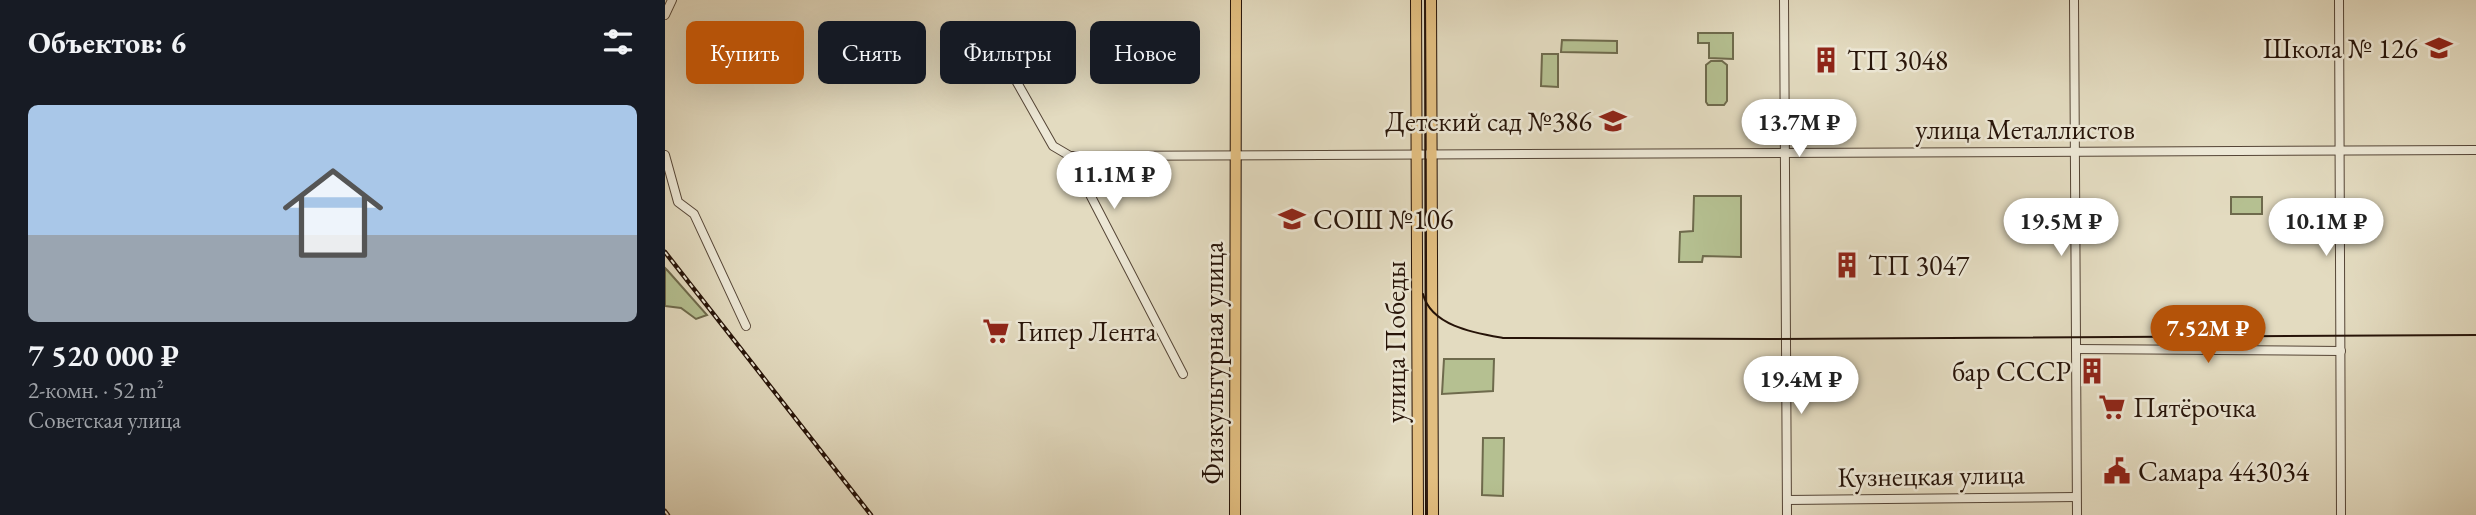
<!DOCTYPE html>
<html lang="ru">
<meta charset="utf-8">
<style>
body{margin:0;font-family:"EB Garamond",serif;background:#20242c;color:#f1f3f6;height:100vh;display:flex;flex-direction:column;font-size:26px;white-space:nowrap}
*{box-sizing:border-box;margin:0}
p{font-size:23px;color:#9ea1a6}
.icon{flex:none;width:38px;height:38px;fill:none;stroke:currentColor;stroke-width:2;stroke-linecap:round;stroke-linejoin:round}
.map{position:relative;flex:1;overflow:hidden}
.drawer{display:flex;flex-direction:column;background:#171b24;width:665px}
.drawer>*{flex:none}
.banner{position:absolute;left:21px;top:21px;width:665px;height:63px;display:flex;gap:14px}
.price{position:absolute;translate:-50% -60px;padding:0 16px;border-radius:24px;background:#fff;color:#222;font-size:23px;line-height:46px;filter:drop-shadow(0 2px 4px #0008)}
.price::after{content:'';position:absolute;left:50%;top:42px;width:21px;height:16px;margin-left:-10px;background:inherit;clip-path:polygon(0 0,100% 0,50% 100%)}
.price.current{background:#b45309;color:#fff}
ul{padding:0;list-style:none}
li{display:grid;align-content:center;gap:14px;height:371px;padding:0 28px}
li span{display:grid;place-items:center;height:217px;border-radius:10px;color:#555}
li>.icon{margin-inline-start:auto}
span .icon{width:126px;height:126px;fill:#fffc;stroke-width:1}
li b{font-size:30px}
h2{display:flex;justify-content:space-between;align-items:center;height:84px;padding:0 28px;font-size:30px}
.tag{padding:0 24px;border-radius:10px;background:#171b24;box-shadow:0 7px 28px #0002;font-size:24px;line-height:63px}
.tag.current{background:#b45309;color:#fff}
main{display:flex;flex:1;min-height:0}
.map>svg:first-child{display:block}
</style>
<main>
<section class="drawer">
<h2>Объектов: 6<svg class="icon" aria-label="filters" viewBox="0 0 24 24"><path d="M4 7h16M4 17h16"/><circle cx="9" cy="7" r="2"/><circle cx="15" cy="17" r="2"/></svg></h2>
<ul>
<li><span style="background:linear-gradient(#a9c7e8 60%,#9aa5b1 0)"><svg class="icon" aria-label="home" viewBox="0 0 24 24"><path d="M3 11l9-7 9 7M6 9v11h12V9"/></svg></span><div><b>7 520 000 ₽</b><p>2-комн. · 52 m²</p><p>Советская улица</p></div></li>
</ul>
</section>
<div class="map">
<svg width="1811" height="515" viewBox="0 0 1811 515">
<rect width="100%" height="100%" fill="#e3dbc0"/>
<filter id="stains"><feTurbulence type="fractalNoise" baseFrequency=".00286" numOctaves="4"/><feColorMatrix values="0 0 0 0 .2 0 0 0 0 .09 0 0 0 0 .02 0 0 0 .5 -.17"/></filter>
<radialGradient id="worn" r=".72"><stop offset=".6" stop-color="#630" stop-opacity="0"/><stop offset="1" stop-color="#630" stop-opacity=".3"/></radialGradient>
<g fill="#b5c091" stroke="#6e6a4c" stroke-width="2">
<polygon points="1033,33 1068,33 1068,59 1044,58 1044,43 1033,43"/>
<polygon points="897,40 952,41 952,53 896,52"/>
<polygon points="877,54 893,54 893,87 876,86"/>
<polygon points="1046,61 1057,61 1062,65 1062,101 1059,105 1043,105 1041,102 1041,65"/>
<polygon points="1029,196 1076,196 1076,257 1038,256 1037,262 1014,262 1015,232 1028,231"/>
<rect x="1566" y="197" width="31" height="17"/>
<polygon points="0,268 3,271 42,315 31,319 16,308 0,306"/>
<polygon points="779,359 829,359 828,391 777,394"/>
<polygon points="818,438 839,438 838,496 817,495"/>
</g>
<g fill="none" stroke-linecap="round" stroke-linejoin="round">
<g stroke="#554536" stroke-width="10">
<g id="minor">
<polyline points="1119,0 1122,515"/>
<polyline points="1409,0 1412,515"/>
<polyline points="1674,0 1676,515"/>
<polyline points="0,15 7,0"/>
<polyline points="345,70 388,146 405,156 518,374"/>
<polyline points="0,155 13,202 29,214 81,326"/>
<polyline points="405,156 1811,150"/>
<polyline points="1411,349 1676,351"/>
<polyline points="1122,500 1411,497"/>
</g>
</g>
<g stroke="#261308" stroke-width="12">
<g id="major">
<polyline points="751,0 753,515"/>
<polyline points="766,0 768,515"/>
<polyline points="570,515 571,0"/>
</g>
</g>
<use href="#minor" stroke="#ede8d6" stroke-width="8"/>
<use href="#major" stroke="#e2be80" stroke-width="10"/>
<g stroke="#261308" stroke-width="2">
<polyline points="760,0 761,515"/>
<path d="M 758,294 C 766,326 810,333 838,338 L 1103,339 L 1811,335"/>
</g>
<g stroke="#261308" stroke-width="4.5">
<g id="rail">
<polyline points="0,252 206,515"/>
<polyline points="0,511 3,515"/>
</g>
</g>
<use href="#rail" stroke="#ede8d6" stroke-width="2" stroke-dasharray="5" stroke-linecap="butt"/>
</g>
<defs>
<g id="school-bare" transform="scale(2.1)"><path d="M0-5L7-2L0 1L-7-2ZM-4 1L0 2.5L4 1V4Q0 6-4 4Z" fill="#8f2418" stroke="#ede8d6" stroke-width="2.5" paint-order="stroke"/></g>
<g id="building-bare" transform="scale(2.1)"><path d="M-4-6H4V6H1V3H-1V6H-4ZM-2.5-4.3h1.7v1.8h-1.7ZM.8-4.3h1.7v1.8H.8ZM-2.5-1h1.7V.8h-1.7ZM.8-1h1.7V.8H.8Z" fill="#8f2418" stroke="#ede8d6" stroke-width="2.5" paint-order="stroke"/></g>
<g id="supermarket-bare" transform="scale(2.1)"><path d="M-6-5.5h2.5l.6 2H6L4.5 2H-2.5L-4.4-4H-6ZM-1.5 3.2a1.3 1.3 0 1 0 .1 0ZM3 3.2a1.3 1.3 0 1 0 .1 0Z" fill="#8f2418" stroke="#ede8d6" stroke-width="2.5" paint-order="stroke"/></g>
<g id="civic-bare" transform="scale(2.1)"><path d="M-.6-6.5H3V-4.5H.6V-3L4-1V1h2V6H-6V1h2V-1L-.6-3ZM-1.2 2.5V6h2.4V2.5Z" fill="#8f2418" stroke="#ede8d6" stroke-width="2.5" paint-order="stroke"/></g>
</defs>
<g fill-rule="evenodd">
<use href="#school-bare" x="1774" y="48"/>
<use href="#building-bare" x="1161" y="60"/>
<use href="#school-bare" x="948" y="121"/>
<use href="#school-bare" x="627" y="219"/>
<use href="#building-bare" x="1182" y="265"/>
<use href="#supermarket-bare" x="331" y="331"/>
<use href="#building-bare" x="1427" y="371"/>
<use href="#supermarket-bare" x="1447" y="407"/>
<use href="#civic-bare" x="1452" y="471"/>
</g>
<g text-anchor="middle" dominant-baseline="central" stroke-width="5" stroke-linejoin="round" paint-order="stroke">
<g font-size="28" fill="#261308" stroke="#ede8d6" text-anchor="start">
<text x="1753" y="48" text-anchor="end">Школа № 126</text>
<text x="1182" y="60">ТП 3048</text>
<text x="927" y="121" text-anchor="end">Детский сад №386</text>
<text x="648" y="219">СОШ №106</text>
<text x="1203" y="265">ТП 3047</text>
<text x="352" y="331">Гипер Лента</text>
<text x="1406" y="371" text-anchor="end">бар СССР</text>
<text x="1468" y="407">Пятёрочка</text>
<text x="1473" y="471">Самара 443034</text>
</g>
<g font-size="28" fill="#261308" stroke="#ede8d6">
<text x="1360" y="129">улица Металлистов</text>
<text transform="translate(730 342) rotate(-90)">улица Победы</text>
<text transform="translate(548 363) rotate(-90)">Физкультурная улица</text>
<text transform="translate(1266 475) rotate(-1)">Кузнецкая улица</text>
</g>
</g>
<rect width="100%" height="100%" filter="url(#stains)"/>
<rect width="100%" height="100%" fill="url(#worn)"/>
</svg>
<b class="price" style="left:1134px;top:159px">13.7M ₽</b>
<b class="price" style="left:449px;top:211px">11.1M ₽</b>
<b class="price" style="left:1396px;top:258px">19.5M ₽</b>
<b class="price" style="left:1661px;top:258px">10.1M ₽</b>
<b class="price current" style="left:1543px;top:365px">7.52M ₽</b>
<b class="price" style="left:1136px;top:416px">19.4M ₽</b>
<div class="banner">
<a class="tag current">Купить</a>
<a class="tag">Снять</a>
<a class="tag">Фильтры</a>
<a class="tag">Новое</a>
</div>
</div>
</main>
